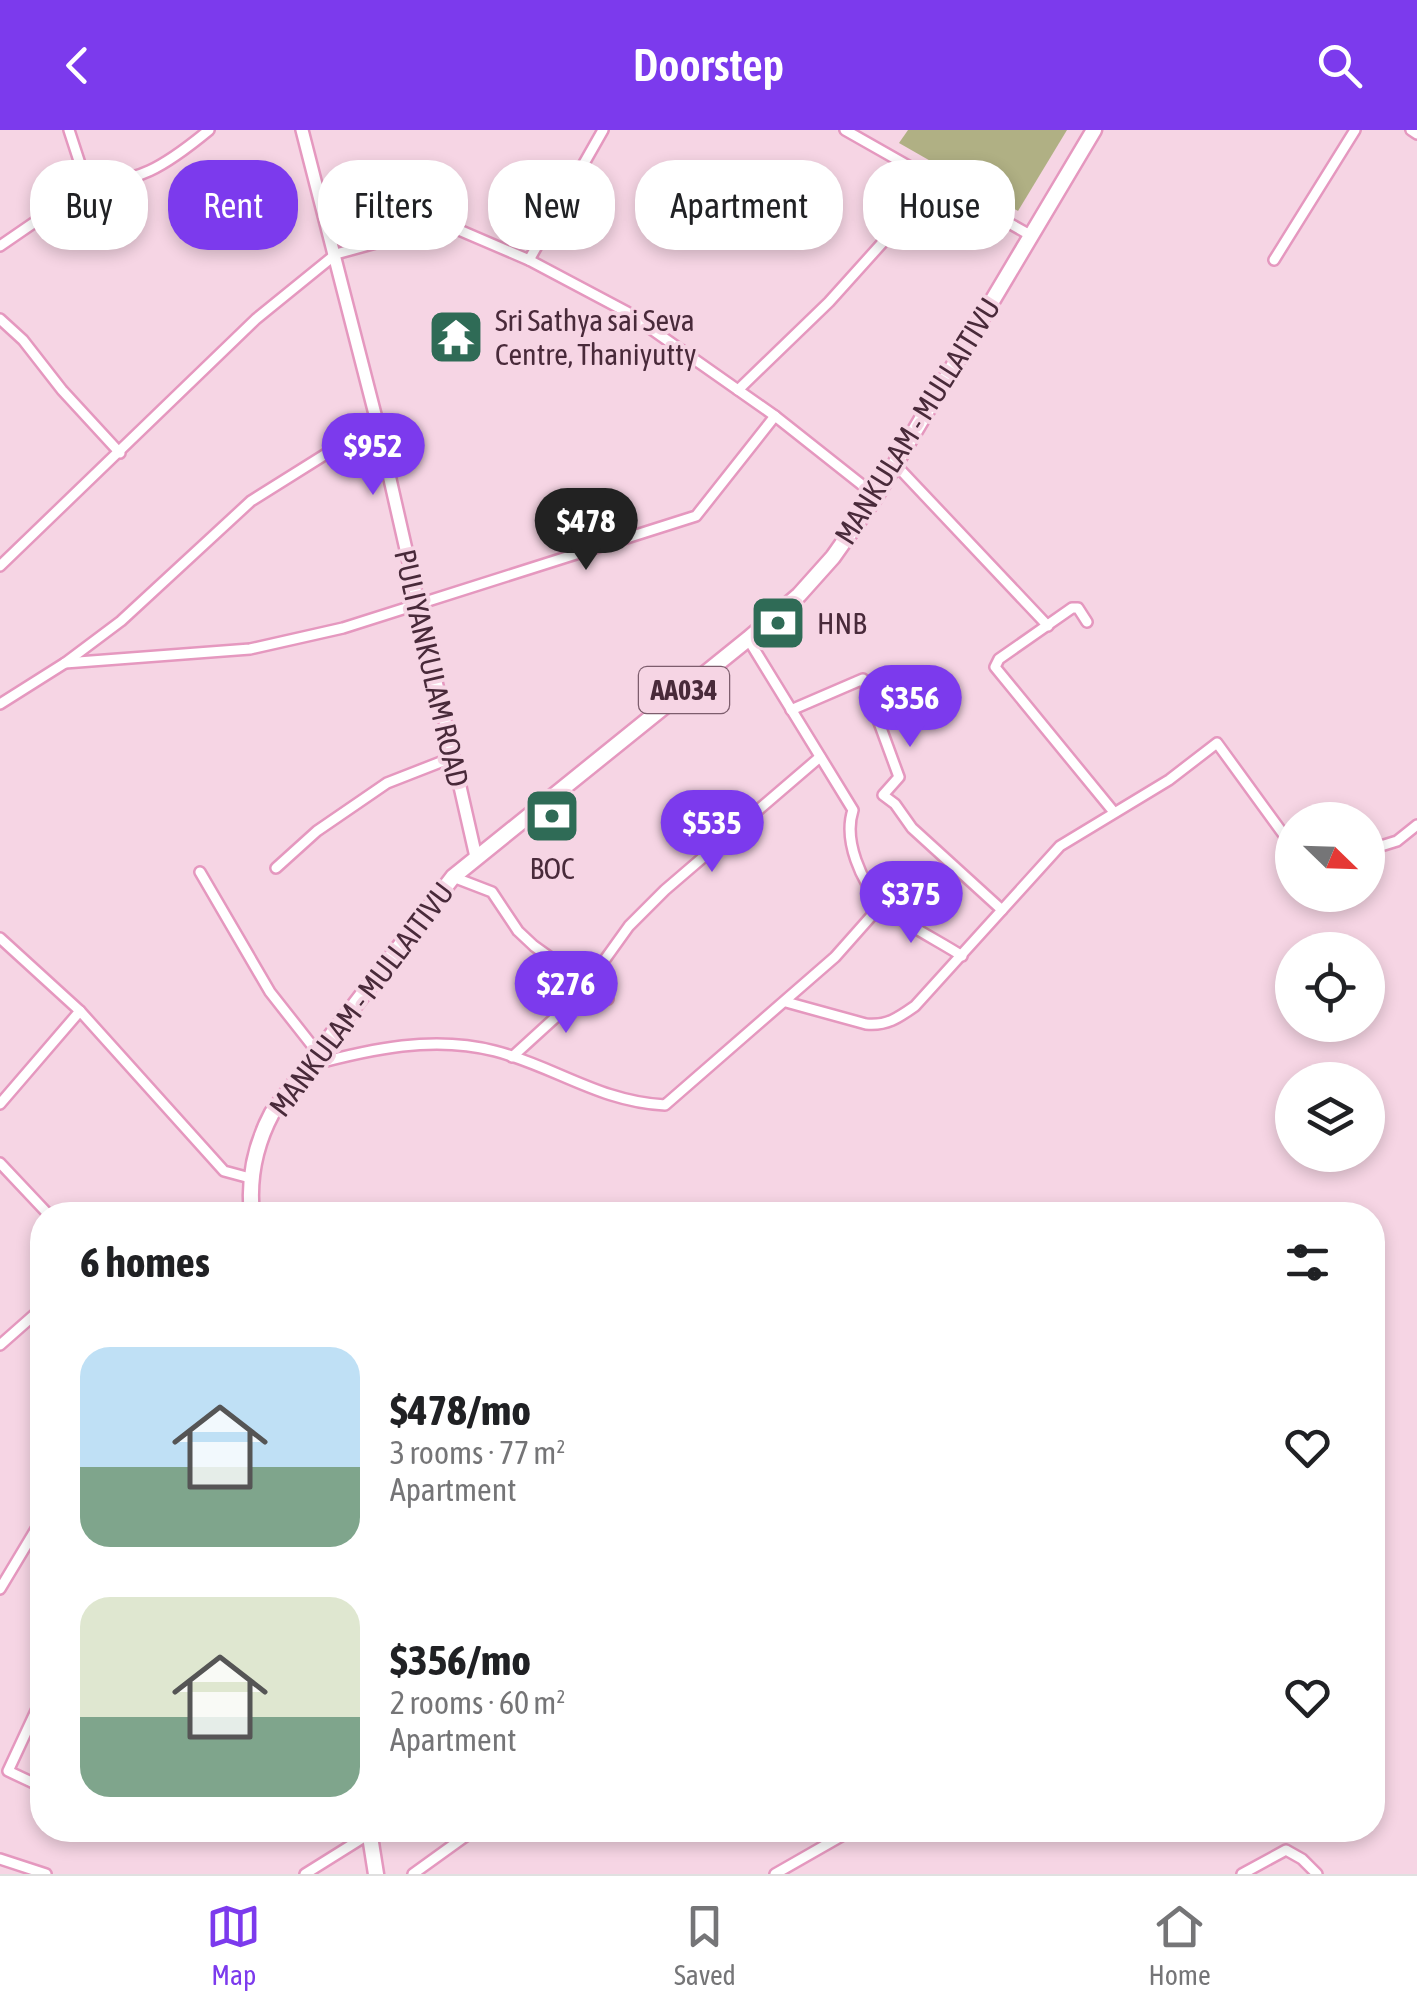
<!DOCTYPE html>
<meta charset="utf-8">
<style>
body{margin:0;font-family:"Asap Condensed",sans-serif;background:#f6f6f6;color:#202124;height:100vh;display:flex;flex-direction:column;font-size:38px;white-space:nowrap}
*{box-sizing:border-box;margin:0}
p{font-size:32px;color:#757577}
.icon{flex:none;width:55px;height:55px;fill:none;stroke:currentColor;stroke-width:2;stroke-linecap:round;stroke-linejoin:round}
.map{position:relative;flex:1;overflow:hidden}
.sheet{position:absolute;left:30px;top:1072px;width:1355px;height:640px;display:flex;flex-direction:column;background:#fff;border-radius:40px;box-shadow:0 5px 15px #0003}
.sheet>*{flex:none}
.banner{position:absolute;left:30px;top:30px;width:1358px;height:90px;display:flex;gap:20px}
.needle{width:65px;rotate:113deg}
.fabs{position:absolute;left:1275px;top:672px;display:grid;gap:20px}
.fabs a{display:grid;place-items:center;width:110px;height:110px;border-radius:50%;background:#fff;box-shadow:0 5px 15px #0003;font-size:50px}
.price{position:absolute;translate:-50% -85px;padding:0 22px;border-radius:35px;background:#7c3aed;color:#fff;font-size:32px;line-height:65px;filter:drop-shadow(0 2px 5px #0008)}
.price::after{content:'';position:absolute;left:50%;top:60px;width:30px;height:22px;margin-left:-15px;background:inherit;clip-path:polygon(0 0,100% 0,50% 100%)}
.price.on{background:#222;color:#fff}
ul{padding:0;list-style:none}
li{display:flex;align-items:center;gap:30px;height:250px;padding:0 50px}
li span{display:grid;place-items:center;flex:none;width:280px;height:200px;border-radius:30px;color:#555}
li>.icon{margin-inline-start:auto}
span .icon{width:120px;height:120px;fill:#fffc;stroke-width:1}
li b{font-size:42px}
h2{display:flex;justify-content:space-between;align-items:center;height:120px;padding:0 50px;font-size:42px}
.chip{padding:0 35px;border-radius:40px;background:#fff;box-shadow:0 5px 15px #0003;font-size:35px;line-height:90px}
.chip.on{background:#7c3aed;color:#fff}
header{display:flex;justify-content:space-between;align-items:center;height:130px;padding:0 50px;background:#7c3aed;color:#fff;font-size:45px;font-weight:600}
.tabs{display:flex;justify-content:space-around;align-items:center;height:140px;border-top:2px solid #e0e0e0;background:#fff;font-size:28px;color:#757577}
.tabs a{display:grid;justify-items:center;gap:5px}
.tabs .on{color:#7c3aed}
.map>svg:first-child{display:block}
</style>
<header><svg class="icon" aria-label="back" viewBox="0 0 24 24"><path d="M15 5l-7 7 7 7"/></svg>Doorstep<svg class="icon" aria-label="search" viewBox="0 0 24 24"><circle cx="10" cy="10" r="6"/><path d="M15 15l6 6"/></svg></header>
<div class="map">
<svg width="1417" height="1744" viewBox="0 0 1417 1744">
<rect width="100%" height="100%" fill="#f6d5e4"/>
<polygon fill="#b0b084" points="908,0 1067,0 1018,81 899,13"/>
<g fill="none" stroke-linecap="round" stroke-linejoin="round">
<g stroke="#e598bf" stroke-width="14">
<g id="minor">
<path d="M 69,0 L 83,43 C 127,66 175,28 209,0"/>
<polyline points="845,0 1030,105"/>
<polyline points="1411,0 1417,4"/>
<polyline points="0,116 96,50"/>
<polyline points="529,130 603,0"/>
<polyline points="1274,130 1355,0"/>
<polyline points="0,189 23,210 62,260 120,323"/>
<polyline points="738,260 829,172 937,52"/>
<polyline points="894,333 1048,496"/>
<polyline points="0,436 256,189 336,124 445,94 529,130 627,182 775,286 876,366"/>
<polyline points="1087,492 1078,478 1072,478 999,529 995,537 1113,681"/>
<path d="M 748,509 L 853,680 C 843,710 861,752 882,774 C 898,791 941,812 962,826"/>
<polyline points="65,533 250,519 343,498 696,386 775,286"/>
<polyline points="0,574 65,533 121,491 251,371 377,292"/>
<polyline points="791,580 863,549 899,647 883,665 895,674 912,698 1002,780"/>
<polyline points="1368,720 1397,711 1417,695"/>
<polyline points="276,738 317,701 387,653 451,628"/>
<polyline points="200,742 270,862 318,923"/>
<polyline points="453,747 492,762 518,801 534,816 608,869"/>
<polyline points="0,808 80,881 224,1041 250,1048"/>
<path d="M 786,872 L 866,894 C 887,896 898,888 915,876 L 1060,716 L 1169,650 L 1217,613 L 1292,716"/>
<polyline points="512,927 591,855 601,835 629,796 665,760 820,627"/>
<path d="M 311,935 C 371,919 433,905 495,921 C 554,936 600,972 665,975 L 835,827 L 882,774"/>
<polyline points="0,974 80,881"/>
<polyline points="0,1033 49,1085"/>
<polyline points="0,1215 42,1178"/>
<polyline points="0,1459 42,1389"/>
<polyline points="42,1568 8,1641 42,1657"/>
<polyline points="0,1729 46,1744"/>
<polyline points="305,1744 369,1704"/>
<polyline points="413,1744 474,1700"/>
<polyline points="775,1744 852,1700"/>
<polyline points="1242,1744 1286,1720 1302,1729 1317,1744"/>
</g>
</g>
<g stroke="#e598bf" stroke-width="16">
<polyline id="major" points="302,0 377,292 476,727"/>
</g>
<g stroke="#e598bf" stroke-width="19">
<g id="highway">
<path d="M 252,1085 C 248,1049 255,1015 272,983 L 453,747 L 748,509 L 799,465 L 833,427 L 876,366 L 1094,0"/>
<polyline points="369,1700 376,1744"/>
</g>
</g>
<use href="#minor" stroke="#fff" stroke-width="9"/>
<use href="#major" stroke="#fff" stroke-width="11"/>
<use href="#highway" stroke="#fff" stroke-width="14"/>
</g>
<defs>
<g id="temple-square" transform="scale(2.875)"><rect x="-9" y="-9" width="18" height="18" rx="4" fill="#2f6b56" stroke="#f6d5e4"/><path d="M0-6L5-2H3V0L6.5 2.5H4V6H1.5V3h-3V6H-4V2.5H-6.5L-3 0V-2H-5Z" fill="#fff"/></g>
<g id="bank-square" transform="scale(2.875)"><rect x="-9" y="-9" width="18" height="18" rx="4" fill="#2f6b56" stroke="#f6d5e4"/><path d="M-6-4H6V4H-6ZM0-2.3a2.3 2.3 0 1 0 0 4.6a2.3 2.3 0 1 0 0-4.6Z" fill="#fff"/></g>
</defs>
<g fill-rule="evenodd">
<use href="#temple-square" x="456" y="207"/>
<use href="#bank-square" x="778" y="493"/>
<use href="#bank-square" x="552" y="686"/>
</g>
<g text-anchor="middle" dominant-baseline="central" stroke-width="8" stroke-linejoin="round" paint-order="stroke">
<rect fill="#f6d5e4" stroke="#7d5d6d" stroke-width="2.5" x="639" y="537" width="90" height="46" rx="8"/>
<g font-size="28" font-weight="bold" fill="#492a3a">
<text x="684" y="560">AA034</text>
</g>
<g font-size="30" fill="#492a3a" stroke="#f6d5e4" text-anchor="start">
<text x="495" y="190">Sri Sathya sai Seva<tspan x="495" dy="34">Centre, Thaniyutty</tspan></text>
<text x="817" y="493">HNB</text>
<text x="552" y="738" text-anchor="middle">BOC</text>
</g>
<g font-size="30" fill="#492a3a" stroke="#f6d5e4">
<text transform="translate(917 291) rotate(-58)">MANKULAM - MULLAITIVU</text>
<text transform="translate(432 538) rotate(77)">PULIYANKULAM ROAD</text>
<text transform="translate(361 869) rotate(-53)">MANKULAM - MULLAITIVU</text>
</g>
</g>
</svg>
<div class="fabs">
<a><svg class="needle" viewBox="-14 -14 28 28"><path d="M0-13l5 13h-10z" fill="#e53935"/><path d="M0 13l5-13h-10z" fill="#757577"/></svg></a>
<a><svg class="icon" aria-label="locate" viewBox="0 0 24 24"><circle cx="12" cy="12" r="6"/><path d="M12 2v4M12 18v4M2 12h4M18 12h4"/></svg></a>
<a><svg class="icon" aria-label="layers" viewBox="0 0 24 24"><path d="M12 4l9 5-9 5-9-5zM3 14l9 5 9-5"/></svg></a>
</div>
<b class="price" style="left:373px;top:368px">$952</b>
<b class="price on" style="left:586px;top:443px">$478</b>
<b class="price" style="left:910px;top:620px">$356</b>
<b class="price" style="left:712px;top:745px">$535</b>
<b class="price" style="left:911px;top:816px">$375</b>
<b class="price" style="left:566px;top:906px">$276</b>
<div class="banner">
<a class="chip">Buy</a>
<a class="chip on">Rent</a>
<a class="chip">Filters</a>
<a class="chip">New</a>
<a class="chip">Apartment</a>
<a class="chip">House</a>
</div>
<section class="sheet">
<h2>6 homes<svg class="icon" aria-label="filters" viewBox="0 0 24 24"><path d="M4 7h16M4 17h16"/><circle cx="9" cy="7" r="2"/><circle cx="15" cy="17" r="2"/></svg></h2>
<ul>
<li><span style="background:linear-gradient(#bfe0f5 60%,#7fa58c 0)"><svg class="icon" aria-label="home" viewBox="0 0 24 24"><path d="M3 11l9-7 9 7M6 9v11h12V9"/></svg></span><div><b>$478/mo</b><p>3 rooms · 77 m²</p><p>Apartment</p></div><svg class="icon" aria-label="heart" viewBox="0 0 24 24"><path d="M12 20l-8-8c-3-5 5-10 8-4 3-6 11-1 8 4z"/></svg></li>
<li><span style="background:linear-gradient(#dfe7d0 60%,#7fa58c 0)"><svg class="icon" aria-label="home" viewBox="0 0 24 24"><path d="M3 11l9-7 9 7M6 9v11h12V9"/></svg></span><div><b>$356/mo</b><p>2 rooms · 60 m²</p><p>Apartment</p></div><svg class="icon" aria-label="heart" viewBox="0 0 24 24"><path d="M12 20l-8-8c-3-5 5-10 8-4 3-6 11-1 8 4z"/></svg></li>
</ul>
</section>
</div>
<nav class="tabs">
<a class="on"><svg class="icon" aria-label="map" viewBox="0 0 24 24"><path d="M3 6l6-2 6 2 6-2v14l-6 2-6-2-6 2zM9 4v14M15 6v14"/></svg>Map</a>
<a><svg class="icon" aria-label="saved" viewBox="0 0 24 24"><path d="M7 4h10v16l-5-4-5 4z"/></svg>Saved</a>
<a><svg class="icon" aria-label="home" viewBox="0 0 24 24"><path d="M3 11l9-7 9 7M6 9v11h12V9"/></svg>Home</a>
</nav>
